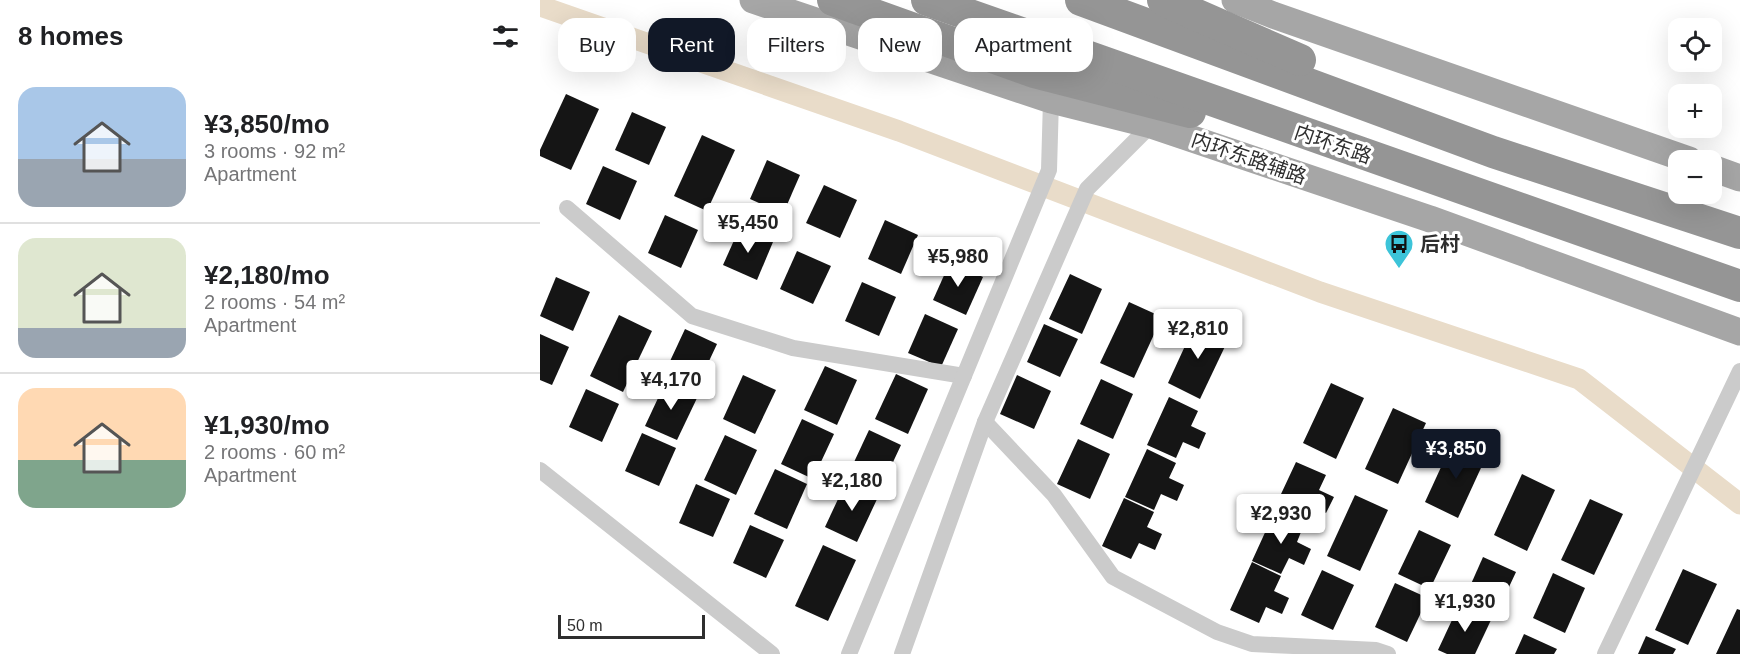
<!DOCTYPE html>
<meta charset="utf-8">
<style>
body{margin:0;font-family:Arial,"Noto Sans SC",sans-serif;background:#f6f6f6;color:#202124;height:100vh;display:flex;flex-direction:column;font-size:22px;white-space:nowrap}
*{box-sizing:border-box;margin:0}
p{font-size:20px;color:#757577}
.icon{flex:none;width:33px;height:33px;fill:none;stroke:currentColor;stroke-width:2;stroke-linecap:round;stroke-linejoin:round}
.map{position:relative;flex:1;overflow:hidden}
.panel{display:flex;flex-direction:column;background:#fff;width:540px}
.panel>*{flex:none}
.guide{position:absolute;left:18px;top:18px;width:570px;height:54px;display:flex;gap:12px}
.buttons{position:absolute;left:1128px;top:18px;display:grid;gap:12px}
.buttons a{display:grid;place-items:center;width:54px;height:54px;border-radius:12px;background:#fff;box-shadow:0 6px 24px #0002;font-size:30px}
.scale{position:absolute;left:18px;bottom:15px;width:147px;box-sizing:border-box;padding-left:6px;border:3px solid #2e2e2e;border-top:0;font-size:16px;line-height:21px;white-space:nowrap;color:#2e2e2e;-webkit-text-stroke:4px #fff;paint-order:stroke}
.price{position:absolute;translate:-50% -51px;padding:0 14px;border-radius:6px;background:#fff;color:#222;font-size:20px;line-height:39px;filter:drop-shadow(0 2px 3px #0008)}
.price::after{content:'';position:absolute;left:50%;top:36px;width:18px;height:14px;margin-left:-9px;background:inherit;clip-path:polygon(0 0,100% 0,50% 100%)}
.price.on{background:#111827;color:#fff}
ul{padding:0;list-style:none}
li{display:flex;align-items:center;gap:18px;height:150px;padding:0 18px}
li+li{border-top:2px solid #e0e0e0}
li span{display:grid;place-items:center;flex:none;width:168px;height:120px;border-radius:18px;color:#555}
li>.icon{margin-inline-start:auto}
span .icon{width:72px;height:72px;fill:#fffc;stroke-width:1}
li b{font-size:26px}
h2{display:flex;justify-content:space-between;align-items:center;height:72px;padding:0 18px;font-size:26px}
.tag{padding:0 21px;border-radius:18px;background:#fff;box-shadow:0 6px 24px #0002;font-size:21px;line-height:54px}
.tag.on{background:#111827;color:#fff}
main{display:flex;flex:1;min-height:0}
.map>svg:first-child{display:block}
</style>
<main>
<section class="panel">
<h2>8 homes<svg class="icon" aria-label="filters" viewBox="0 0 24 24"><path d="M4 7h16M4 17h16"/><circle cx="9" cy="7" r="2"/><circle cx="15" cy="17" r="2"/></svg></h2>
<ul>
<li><span style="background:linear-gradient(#a9c7e8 60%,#9aa5b1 0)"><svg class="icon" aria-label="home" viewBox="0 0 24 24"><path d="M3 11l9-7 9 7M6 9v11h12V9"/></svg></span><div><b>¥3,850/mo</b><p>3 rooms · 92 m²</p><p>Apartment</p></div></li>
<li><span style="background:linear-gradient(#dfe7d0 75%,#9aa5b1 0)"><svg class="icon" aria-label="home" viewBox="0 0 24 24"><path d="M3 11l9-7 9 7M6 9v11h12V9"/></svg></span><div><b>¥2,180/mo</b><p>2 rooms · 54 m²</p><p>Apartment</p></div></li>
<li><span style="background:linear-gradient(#ffd9b3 60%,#7fa58c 0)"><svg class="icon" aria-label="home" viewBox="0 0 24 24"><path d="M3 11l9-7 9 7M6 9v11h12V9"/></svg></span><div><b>¥1,930/mo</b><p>2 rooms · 60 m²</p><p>Apartment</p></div></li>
</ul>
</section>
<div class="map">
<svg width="1200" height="654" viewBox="0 0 1200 654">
<rect width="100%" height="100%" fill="#fff"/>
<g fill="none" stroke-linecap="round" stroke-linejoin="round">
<polyline stroke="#e9dcc9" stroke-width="21" points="0,6 359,131 780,292 1039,379 1200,504"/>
</g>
<g fill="#151515">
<polygon points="26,94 59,109 31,170 0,156 0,150"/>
<polygon points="92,112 126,127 109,165 75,150"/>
<polygon points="162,135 195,150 167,211 134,196"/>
<polygon points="227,160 260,175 243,214 210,199"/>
<polygon points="63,166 97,181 80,220 46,204"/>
<polygon points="284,185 317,200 300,238 266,223"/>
<polygon points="125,215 158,230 141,268 108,253"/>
<polygon points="345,220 378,235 361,274 328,259"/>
<polygon points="200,227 233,242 217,280 183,265"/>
<polygon points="257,251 291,266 273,304 240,289"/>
<polygon points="410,262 443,277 426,315 393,300"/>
<polygon points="530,274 562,289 542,334 509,319"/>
<polygon points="16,277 50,292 33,331 0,316"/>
<polygon points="322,282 356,297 339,336 305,321"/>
<polygon points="589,302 622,317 594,378 560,363"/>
<polygon points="385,314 418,329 401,367 368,353"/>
<polygon points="79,315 112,331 83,392 50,376"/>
<polygon points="656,322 689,338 660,399 628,383"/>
<polygon points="504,324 538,339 520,377 487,362"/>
<polygon points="145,329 177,344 156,389 124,374"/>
<polygon points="0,334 29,347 12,385 0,380"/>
<polygon points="285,366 317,380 297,425 264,410"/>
<polygon points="356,374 388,389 368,434 335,419"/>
<polygon points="203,375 236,390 215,434 183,419"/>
<polygon points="477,375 511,391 494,429 460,414"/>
<polygon points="561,379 593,394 573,439 540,424"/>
<polygon points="126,381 158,396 137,440 105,426"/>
<polygon points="791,383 824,398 796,459 763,443"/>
<polygon points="46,389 79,404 62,442 29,427"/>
<polygon points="629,397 658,411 651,426 666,433 659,449 643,442 636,458 607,445"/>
<polygon points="853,408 886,423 858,484 825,469"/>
<polygon points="262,419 294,434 273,479 241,464"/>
<polygon points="329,430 361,445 340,490 308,475"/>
<polygon points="102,433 136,448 119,486 85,471"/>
<polygon points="185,435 217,450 196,495 164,480"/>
<polygon points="538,439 570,454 550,499 517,484"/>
<polygon points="913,441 946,457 918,518 885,502"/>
<polygon points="607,449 636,463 629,478 644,485 637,501 621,494 614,510 585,497"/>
<polygon points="756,462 786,475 779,490 794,497 786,513 771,506 763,522 734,509"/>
<polygon points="235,469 267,484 247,529 214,514"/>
<polygon points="982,474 1015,490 987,551 954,535"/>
<polygon points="306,482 338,497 317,542 285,527"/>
<polygon points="156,484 190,499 173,537 139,523"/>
<polygon points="815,495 848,510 820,571 787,556"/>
<polygon points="584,498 614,512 607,527 622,534 615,550 599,543 591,559 562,546"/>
<polygon points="1050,499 1083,514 1054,575 1021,560"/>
<polygon points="734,513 763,527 757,542 771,549 764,565 749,558 741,574 712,561"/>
<polygon points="210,525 244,540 226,578 193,563"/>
<polygon points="879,530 911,545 890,589 858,574"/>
<polygon points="283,545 316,560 288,621 255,606"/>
<polygon points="943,557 976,572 955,617 923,602"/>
<polygon points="712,562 741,576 734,591 749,598 742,614 726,607 719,623 690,610"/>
<polygon points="1143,569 1177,584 1148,645 1115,630"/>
<polygon points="782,570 814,585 793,630 761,615"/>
<polygon points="1013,573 1045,588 1025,633 993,618"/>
<polygon points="855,583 888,598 867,642 835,627"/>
<polygon points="919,605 951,620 935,654 907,654 898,650"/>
<polygon points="1197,609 1200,610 1200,654 1176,654"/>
<polygon points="984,634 1017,649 1014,654 975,654"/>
<polygon points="1106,636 1136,649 1133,654 1098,654"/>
</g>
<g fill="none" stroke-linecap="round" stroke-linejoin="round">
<g stroke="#cbcbcb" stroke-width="16">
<polyline points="27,208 152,316 253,348 424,376"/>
<polyline points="445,422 514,495 573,577 677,632 712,644 836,650 848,654"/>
<polyline points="0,470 232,654"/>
<polyline points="309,654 509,170 511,100"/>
<polyline points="362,654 445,422 547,189 611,125"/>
<polyline points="1065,654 1200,371"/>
</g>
<g stroke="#a6a6a6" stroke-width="27">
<polyline points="213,0 511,100 611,125 890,219 1200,332"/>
<polyline points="695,0 733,15 1149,160"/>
<polyline points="1172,168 1200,178"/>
</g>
<g stroke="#959595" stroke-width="32">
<polyline points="293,0 494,72 650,112"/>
<polyline points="387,0 1200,286"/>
<polyline points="541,0 953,152 1200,233"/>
<polyline points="623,0 760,60"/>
</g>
</g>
<defs>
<g id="bus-pin" transform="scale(1.5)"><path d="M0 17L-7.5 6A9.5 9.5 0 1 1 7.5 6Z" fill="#3cc4d9" stroke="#fff"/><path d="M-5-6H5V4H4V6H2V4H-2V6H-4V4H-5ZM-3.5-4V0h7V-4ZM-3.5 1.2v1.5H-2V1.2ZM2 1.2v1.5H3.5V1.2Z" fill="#111"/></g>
</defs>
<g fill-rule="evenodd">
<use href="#bus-pin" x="859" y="244"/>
</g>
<g text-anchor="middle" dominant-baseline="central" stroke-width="6" stroke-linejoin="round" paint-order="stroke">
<g font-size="20" fill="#2e2e2e" stroke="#fff">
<text transform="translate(793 144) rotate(19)">内环东路</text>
<text transform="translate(709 158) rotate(19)">内环东路辅路</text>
</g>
<g font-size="20" font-weight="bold" fill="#2e2e2e" stroke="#fff" text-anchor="start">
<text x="880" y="244">后村</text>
</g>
</g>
</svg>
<div class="buttons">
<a><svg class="icon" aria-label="locate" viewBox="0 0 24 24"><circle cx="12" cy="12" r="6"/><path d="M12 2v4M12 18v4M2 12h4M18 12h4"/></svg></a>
<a>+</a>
<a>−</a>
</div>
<div class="scale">50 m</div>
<b class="price" style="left:208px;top:254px">¥5,450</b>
<b class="price" style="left:418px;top:288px">¥5,980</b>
<b class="price" style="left:658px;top:360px">¥2,810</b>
<b class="price" style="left:131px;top:411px">¥4,170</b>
<b class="price on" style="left:916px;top:480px">¥3,850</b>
<b class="price" style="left:312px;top:512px">¥2,180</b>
<b class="price" style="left:741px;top:545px">¥2,930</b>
<b class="price" style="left:925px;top:633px">¥1,930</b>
<div class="guide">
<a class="tag">Buy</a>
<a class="tag on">Rent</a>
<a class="tag">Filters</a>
<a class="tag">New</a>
<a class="tag">Apartment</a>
</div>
</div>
</main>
